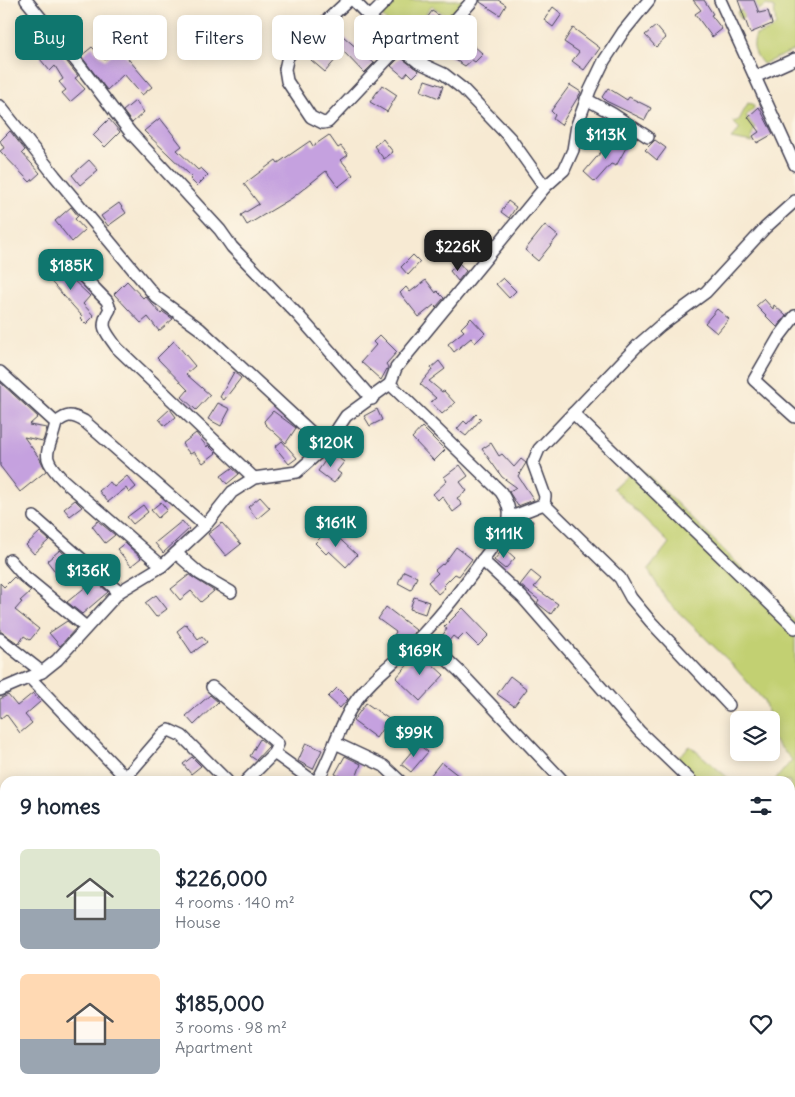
<!DOCTYPE html>
<meta charset="utf-8">
<style>
body{margin:0;font-family:Delius,sans-serif;background:#f6f6f7;color:#1f2937;height:100vh;display:flex;flex-direction:column;font-size:19px;white-space:nowrap}
*{box-sizing:border-box;margin:0}
p{font-size:16px;color:#747a83}
.icon{flex:none;width:28px;height:28px;fill:none;stroke:currentColor;stroke-width:2;stroke-linecap:round;stroke-linejoin:round}
.map{position:relative;flex:1;overflow:hidden}
.side{position:absolute;left:0px;top:776px;width:795px;height:321px;display:flex;flex-direction:column;background:#fff;border-radius:15px 15px 0 0;box-shadow:0 2px 12px #0003}
.side>*{flex:none}
.top-card{position:absolute;left:15px;top:15px;width:500px;height:45px;display:flex;gap:10px}
.controls{position:absolute;left:730px;top:711px;display:grid;gap:10px}
.controls a{display:grid;place-items:center;width:50px;height:50px;border-radius:8px;background:#fff;box-shadow:0 2px 12px #0003;font-size:25px}
.price{position:absolute;translate:-50% -42px;padding:0 11px;border-radius:10px;background:#0f766e;color:#fff;font-size:16px;line-height:32px;filter:drop-shadow(0 1px 2px #0008)}
.price::after{content:'';position:absolute;left:50%;top:30px;width:15px;height:11px;margin-left:-8px;background:inherit;clip-path:polygon(0 0,100% 0,50% 100%)}
.price.on{background:#222;color:#fff}
ul{padding:0;list-style:none}
li{display:flex;align-items:center;gap:15px;height:125px;padding:0 20px}
li span{display:grid;place-items:center;flex:none;width:140px;height:100px;border-radius:8px;color:#555}
li>.icon{margin-inline-start:auto}
span .icon{width:60px;height:60px;fill:#fffc;stroke-width:1}
li b{font-size:21px}
h2{display:flex;justify-content:space-between;align-items:center;height:60px;padding:0 20px;font-size:21px}
.chip{padding:0 18px;border-radius:8px;background:#fff;box-shadow:0 2px 12px #0003;font-size:18px;line-height:45px}
.chip.on{background:#0f766e;color:#fff}
.map>svg:first-child{display:block}
</style>
<div class="map">
<svg width="795" height="1097" viewBox="0 0 795 1097">
<rect width="100%" height="100%" fill="#fcf5e5"/>
<filter id="ink" filterUnits="userSpaceOnUse"><feTurbulence type="fractalNoise" baseFrequency=".02" numOctaves="2"/><feDisplacementMap in="SourceGraphic" scale="10" xChannelSelector="R" yChannelSelector="G"/><feConvolveMatrix kernelMatrix="1 2 1 2 8 2 1 2 1" color-interpolation-filters="sRGB"/></filter>
<filter id="wash" filterUnits="userSpaceOnUse"><feTurbulence type="fractalNoise" baseFrequency=".0096" numOctaves="4" result="noise"/><feDisplacementMap in="SourceGraphic" scale="20" xChannelSelector="R" yChannelSelector="G"/><feGaussianBlur stdDeviation="1.12" result="paint"/><feColorMatrix in="noise" values="0 0 0 0 0 0 0 0 0 0 0 0 0 0 0 0 0 1.4 0 .05"/><feComposite in="paint" operator="in"/></filter>
<g filter="url(#wash)">
<rect width="100%" height="100%" fill="#f7ead3"/>
<g fill="#c2d072" stroke="#727956">
<polygon points="393,0 465,0 448,17 432,6 422,19 420,26 434,38 427,42 420,52 412,48 382,16"/>
<path d="M 758,0 L 795,0 L 795,50 L 763,64 C 755,54 751,48 756,35 L 771,30 L 776,25 L 774,8 L 767,5 L 740,19 L 737,12 L 752,7 Z"/>
<polygon points="748,103 753,104 754,108 746,116 755,128 751,138 753,143 731,139 740,129 733,122 739,120"/>
<polygon points="638,465 795,621 795,804 790,810 790,781 774,781 792,760 773,739 771,720 764,701 730,662 668,602 648,570 669,543 613,488"/>
<polygon points="690,746 727,777 733,781 696,781 675,760"/>
</g>
<g id="blocks">
<g fill="#c5a1df">
<polygon points="480,0 498,0 506,5 500,15 480,2"/>
<polygon points="693,0 704,0 713,14 711,15 722,29 712,37 695,14 701,10"/>
<polygon points="738,0 754,0 759,13 768,11 772,24 750,33"/>
<polygon points="553,7 562,14 553,27 544,20"/>
<polygon points="432,11 446,20 435,32 423,24"/>
<polygon points="463,23 468,27 458,39 470,48 473,45 483,54 475,62 472,60 465,66 446,54 454,45 448,40"/>
<polygon points="656,26 666,38 656,47 645,35"/>
<polygon points="573,28 600,48 584,70 572,61 579,52 564,42"/>
<polygon points="336,30 374,63 364,73 343,51 325,72 311,60"/>
<polygon points="44,33 78,76 75,78 85,89 70,102 62,93 66,90 59,82 63,79 55,66 50,71 40,59 46,53 35,41"/>
<polygon points="92,47 105,60 119,48 152,87 142,95 124,74 107,90 81,56"/>
<polygon points="400,57 419,71 413,77 408,72 404,77 391,66"/>
<polygon points="425,80 443,86 439,98 421,91"/>
<polygon points="382,85 397,95 387,112 370,102"/>
<polygon points="570,85 581,92 561,125 553,119 555,115 551,111"/>
<polygon points="608,88 627,100 629,97 651,108 645,120 606,101 602,97"/>
<polygon points="135,101 144,112 132,123 123,111"/>
<polygon points="759,107 773,134 757,143 753,136 759,132 748,117"/>
<polygon points="160,118 182,146 177,150 198,170 201,168 208,175 197,186 190,179 192,177 144,131"/>
<polygon points="109,119 120,132 105,147 93,135"/>
<polygon points="10,131 25,150 22,153 40,173 30,182 0,151 4,148 0,141"/>
<polygon points="329,135 338,148 341,146 348,155 341,160 353,175 338,187 326,171 292,198 247,225 241,215 259,204 244,184 276,160 278,163 310,141 313,146"/>
<polygon points="383,139 393,152 384,159 374,146"/>
<polygon points="613,140 627,146 616,166 611,164 595,182 584,172 607,145 610,146"/>
<polygon points="655,140 666,148 657,160 645,150"/>
<polygon points="89,160 98,170 80,185 72,175"/>
<polygon points="508,201 516,207 509,218 501,212"/>
<polygon points="119,203 126,213 108,226 101,216"/>
<polygon points="71,207 78,216 75,219 85,230 72,242 55,221"/>
<polygon points="545,225 558,236 538,261 525,250"/>
<polygon points="413,255 420,262 408,275 401,267"/>
<polygon points="62,262 64,268 71,275 70,277 90,296 83,304 94,316 86,324 80,318 82,316 45,275"/>
<polygon points="459,263 466,271 458,281 450,271"/>
<polygon points="503,278 516,291 509,298 496,284"/>
<polygon points="426,280 436,293 437,291 444,298 436,307 434,305 419,317 400,293 406,287 410,292"/>
<polygon points="127,281 143,298 145,296 161,314 163,312 173,319 159,331 148,317 141,323 114,294"/>
<polygon points="764,299 773,309 774,305 786,316 777,327 756,306"/>
<polygon points="717,309 729,319 717,333 705,323"/>
<polygon points="471,318 485,333 475,343 471,338 454,352 448,344 464,331 461,328"/>
<polygon points="380,335 397,352 386,364 388,367 381,380 361,362 376,345 373,342"/>
<polygon points="174,341 195,366 186,374 210,395 196,410 182,397 188,390 157,358"/>
<polygon points="439,361 445,369 429,381 442,392 444,391 455,403 442,414 431,402 436,398 420,384 432,370 431,368"/>
<polygon points="234,372 241,378 224,400 220,397"/>
<polygon points="0,382 38,417 29,425 47,428 43,441 24,437 40,459 46,471 20,492 0,466"/>
<polygon points="218,403 230,409 221,426 208,419"/>
<polygon points="170,409 176,417 165,426 159,419"/>
<polygon points="377,409 382,420 370,426 364,416"/>
<polygon points="273,411 296,428 286,443 265,424 264,421"/>
<polygon points="476,414 481,419 466,436 457,429 464,421 467,424"/>
<polygon points="422,427 445,450 434,461 412,438"/>
<polygon points="345,430 356,441 350,447 341,438"/>
<polygon points="196,433 207,447 208,445 216,453 203,463 194,452 190,454 182,444"/>
<polygon points="282,441 297,458 289,464 275,447"/>
<polygon points="491,443 499,456 502,454 514,467 521,459 526,463 518,476 534,500 518,506 509,492 516,487 502,477 482,449"/>
<polygon points="331,452 344,462 337,471 341,474 334,483 318,471"/>
<polygon points="460,465 468,476 460,482 467,491 457,498 462,505 453,512 442,496 438,500 433,494 447,481 444,477"/>
<polygon points="232,468 239,474 227,484 221,476"/>
<polygon points="127,476 136,487 129,493 126,488 108,502 99,491 110,482 114,487"/>
<polygon points="260,497 270,508 257,519 248,507"/>
<polygon points="75,500 82,507 70,516 64,509"/>
<polygon points="161,502 167,510 158,518 151,510"/>
<polygon points="143,505 148,512 133,524 127,517"/>
<polygon points="527,519 533,521 529,536 518,533 521,521"/>
<polygon points="98,521 115,535 105,543 92,526"/>
<polygon points="182,521 189,529 163,553 155,543"/>
<polygon points="222,523 241,544 226,556 208,534"/>
<polygon points="329,529 357,555 346,567 329,551 326,554 315,543"/>
<polygon points="40,532 49,540 34,554 26,545"/>
<polygon points="125,543 141,558 131,566 117,549"/>
<polygon points="456,547 472,559 459,576 455,574 443,586 445,588 438,594 428,582 438,573 435,570 442,564 443,565"/>
<polygon points="504,548 515,558 505,569 494,560"/>
<polygon points="60,550 73,562 58,575 47,561"/>
<polygon points="404,571 417,577 411,590 398,583"/>
<polygon points="531,571 541,579 534,587 558,604 551,614 537,603 539,600 520,585"/>
<polygon points="189,575 214,591 201,602 191,591 180,600 171,589"/>
<polygon points="14,577 31,591 20,601 22,602 15,610 39,629 30,640 24,636 19,644 0,631 0,583 4,587"/>
<polygon points="91,577 108,592 82,614 67,602 88,585 85,581"/>
<polygon points="156,595 167,609 156,617 145,603"/>
<polygon points="414,597 429,602 425,614 410,609"/>
<polygon points="386,607 416,630 403,643 394,635 396,632 378,619"/>
<polygon points="463,608 489,635 478,646 465,633 458,640 453,636 448,642 442,636 447,629 444,627"/>
<polygon points="67,621 76,628 60,646 49,633"/>
<polygon points="186,624 198,639 202,636 207,642 192,653 177,631"/>
<polygon points="419,652 444,675 420,701 396,678"/>
<polygon points="510,676 527,689 514,706 497,694"/>
<polygon points="337,688 348,699 340,708 328,697"/>
<polygon points="33,693 40,702 25,715 32,723 20,733 6,714 0,719 0,699 8,695 17,706"/>
<polygon points="210,695 218,702 194,725 186,716"/>
<polygon points="366,703 389,719 376,738 353,721"/>
<polygon points="260,739 269,746 256,760 250,756"/>
<polygon points="306,743 322,750 313,769 298,761"/>
<polygon points="418,744 428,752 411,772 401,764"/>
<polygon points="345,756 361,764 355,781 350,781 335,774"/>
<polygon points="192,757 201,766 191,774 183,764"/>
<polygon points="441,762 459,776 455,781 426,781"/>
</g>
</g>
</g>
<g filter="url(#ink)">
<use href="#blocks" fill-opacity="0" stroke="#424052" stroke-width="1"/>
<g fill="none" stroke-linecap="round" stroke-linejoin="round">
<g stroke="#424052" stroke-width="14">
<g id="minor">
<polyline points="26,0 80,66 130,132 220,230 232,247 298,315 372,399"/>
<polyline points="349,0 288,56 285,69 287,81 311,117 323,123 328,122 399,47"/>
<polyline points="353,0 399,47 418,62 444,74 463,89 510,138 545,187"/>
<polyline points="720,0 795,165"/>
<polyline points="370,17 387,0"/>
<polyline points="418,62 473,0"/>
<polyline points="755,77 795,59"/>
<polyline points="586,99 613,114 648,137"/>
<polyline points="0,106 55,176 156,297 200,329 326,446"/>
<path d="M 70,263 L 107,301 L 110,309 C 98,328 106,331 117,348 L 254,478"/>
<polyline points="795,316 779,337 754,380 795,417"/>
<path d="M 0,372 L 56,423 C 49,454 38,454 63,480 L 162,566"/>
<polyline points="573,413 795,628"/>
<path d="M 56,423 C 67,414 71,414 84,421 L 205,526"/>
<polyline points="544,504 620,578 631,598 651,622 729,705"/>
<polyline points="34,517 119,592"/>
<polyline points="511,517 544,504 545,496 533,463 539,449 637,346 661,325 706,292 765,228 795,201"/>
<polyline points="176,553 200,574 231,592"/>
<polyline points="10,560 24,576 86,627"/>
<polyline points="482,560 522,597 640,732 691,781"/>
<polyline points="422,636 459,671 563,781"/>
<polyline points="0,639 42,672"/>
<polyline points="30,678 124,776 127,776 164,733 169,730 182,736 227,781"/>
<polyline points="212,687 278,744 274,753"/>
<polyline points="0,690 42,672 57,660 119,592 162,566 176,553 205,526 232,492 254,478 297,472 326,446 346,416 390,384"/>
<polyline points="335,743 384,766 400,781"/>
<polyline points="246,781 274,753 313,781"/>
<path d="M 317,781 C 332,757 337,729 353,705 C 371,677 399,660 422,635 C 453,603 478,565 505,530 C 512,515 510,506 501,492 L 390,384 L 396,368 L 545,187 L 564,170 L 573,150 L 577,125 L 590,90 L 604,61 L 623,32 L 649,0"/>
<polyline points="790,816 795,810"/>
<polyline points="790,867 795,871"/>
<polyline points="0,872 5,876"/>
<polyline points="0,944 5,947"/>
<polyline points="790,976 795,980"/>
<polyline points="0,1042 5,1046"/>
<polyline points="73,1092 85,1097"/>
<polyline points="184,1092 185,1097"/>
<polyline points="565,1092 568,1097"/>
<polyline points="702,1092 706,1097"/>
<polyline points="34,1097 37,1092"/>
<polyline points="585,1097 589,1092"/>
<polyline points="652,1097 656,1092"/>
</g>
</g>
<use href="#minor" stroke="#fff" stroke-width="11"/>
</g>
</g>
</svg>
<div class="controls">
<a><svg class="icon" aria-label="layers" viewBox="0 0 24 24"><path d="M12 4l9 5-9 5-9-5zM3 14l9 5 9-5"/></svg></a>
</div>
<b class="price" style="left:606px;top:160px">$113K</b>
<b class="price on" style="left:458px;top:272px">$226K</b>
<b class="price" style="left:71px;top:291px">$185K</b>
<b class="price" style="left:331px;top:468px">$120K</b>
<b class="price" style="left:336px;top:548px">$161K</b>
<b class="price" style="left:504px;top:559px">$111K</b>
<b class="price" style="left:88px;top:596px">$136K</b>
<b class="price" style="left:420px;top:676px">$169K</b>
<b class="price" style="left:414px;top:758px">$99K</b>
<div class="top-card">
<a class="chip on">Buy</a>
<a class="chip">Rent</a>
<a class="chip">Filters</a>
<a class="chip">New</a>
<a class="chip">Apartment</a>
</div>
<section class="side">
<h2>9 homes<svg class="icon" aria-label="filters" viewBox="0 0 24 24"><path d="M4 7h16M4 17h16"/><circle cx="9" cy="7" r="2"/><circle cx="15" cy="17" r="2"/></svg></h2>
<ul>
<li><span style="background:linear-gradient(#dfe7d0 60%,#9aa5b1 0)"><svg class="icon" aria-label="home" viewBox="0 0 24 24"><path d="M3 11l9-7 9 7M6 9v11h12V9"/></svg></span><div><b>$226,000</b><p>4 rooms · 140 m²</p><p>House</p></div><svg class="icon" aria-label="heart" viewBox="0 0 24 24"><path d="M12 20l-8-8c-3-5 5-10 8-4 3-6 11-1 8 4z"/></svg></li>
<li><span style="background:linear-gradient(#ffd9b3 65%,#9aa5b1 0)"><svg class="icon" aria-label="home" viewBox="0 0 24 24"><path d="M3 11l9-7 9 7M6 9v11h12V9"/></svg></span><div><b>$185,000</b><p>3 rooms · 98 m²</p><p>Apartment</p></div><svg class="icon" aria-label="heart" viewBox="0 0 24 24"><path d="M12 20l-8-8c-3-5 5-10 8-4 3-6 11-1 8 4z"/></svg></li>
</ul>
</section>
</div>
